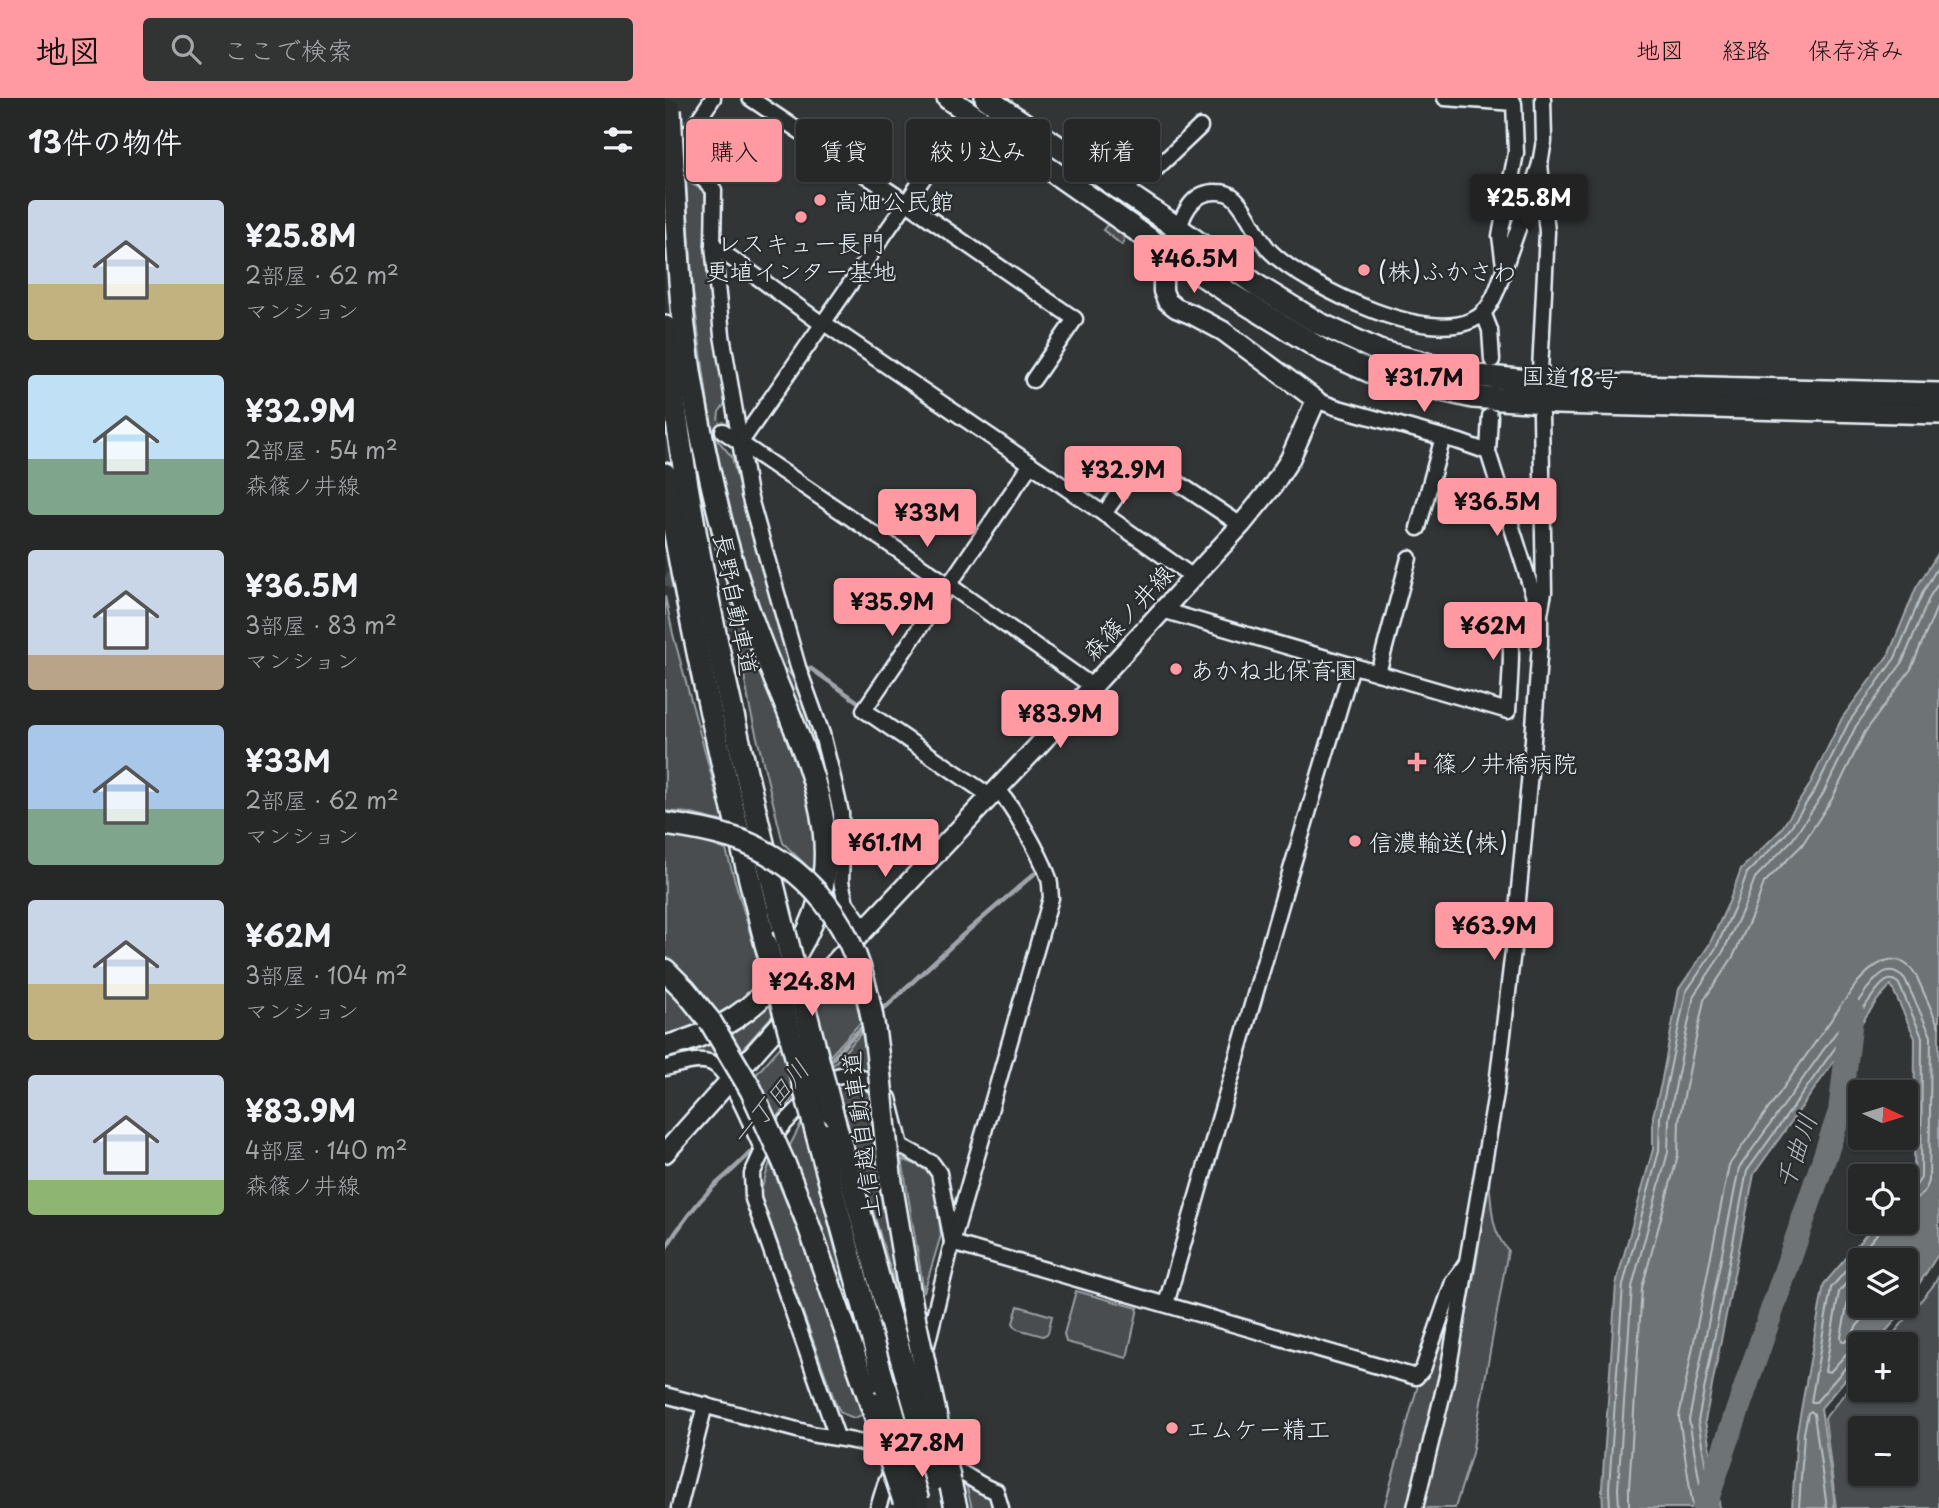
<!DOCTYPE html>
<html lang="ja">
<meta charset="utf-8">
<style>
body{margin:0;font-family:"Playpen Sans","Klee One",sans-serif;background:#323434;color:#f1f3f6;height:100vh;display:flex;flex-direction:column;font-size:26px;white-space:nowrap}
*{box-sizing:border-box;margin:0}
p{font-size:23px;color:#a4a6a8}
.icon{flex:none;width:38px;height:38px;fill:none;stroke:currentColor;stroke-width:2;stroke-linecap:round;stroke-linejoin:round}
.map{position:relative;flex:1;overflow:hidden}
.details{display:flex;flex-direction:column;background:#262828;width:665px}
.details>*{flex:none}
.hud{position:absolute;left:21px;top:21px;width:665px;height:63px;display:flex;gap:14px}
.needle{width:46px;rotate:94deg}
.fabs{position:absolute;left:1183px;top:982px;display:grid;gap:14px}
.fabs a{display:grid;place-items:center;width:70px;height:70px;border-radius:7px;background:#262828;box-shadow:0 2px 5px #0004,0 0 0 2px #424445;font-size:35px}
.price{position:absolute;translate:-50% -60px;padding:0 16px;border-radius:7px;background:#ff9aa2;color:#111;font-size:23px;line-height:46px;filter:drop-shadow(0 2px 4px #0008)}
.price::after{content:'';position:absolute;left:50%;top:42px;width:21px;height:16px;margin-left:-10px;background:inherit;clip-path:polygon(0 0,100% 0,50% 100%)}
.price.current{background:#222;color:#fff}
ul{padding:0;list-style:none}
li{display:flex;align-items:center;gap:21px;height:175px;padding:0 28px}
li span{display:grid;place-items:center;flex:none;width:196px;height:140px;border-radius:7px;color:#555}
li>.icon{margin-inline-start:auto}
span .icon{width:84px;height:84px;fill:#fffc;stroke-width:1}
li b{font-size:30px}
h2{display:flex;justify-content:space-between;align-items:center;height:84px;padding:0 28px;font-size:30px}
.pill{padding:0 24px;border-radius:7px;background:#262828;box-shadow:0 2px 5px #0004,0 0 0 2px #424445;font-size:24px;line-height:63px}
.pill.current{background:#ff9aa2;color:#111}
header{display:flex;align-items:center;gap:42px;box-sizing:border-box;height:98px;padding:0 35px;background:#ff9aa2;color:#111}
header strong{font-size:33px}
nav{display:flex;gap:38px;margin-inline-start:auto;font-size:24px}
.search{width:490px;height:63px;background:#323434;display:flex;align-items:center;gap:18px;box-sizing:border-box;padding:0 24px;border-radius:7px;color:#a4a6a8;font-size:26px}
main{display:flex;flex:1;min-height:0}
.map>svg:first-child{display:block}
</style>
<header>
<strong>地図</strong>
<div class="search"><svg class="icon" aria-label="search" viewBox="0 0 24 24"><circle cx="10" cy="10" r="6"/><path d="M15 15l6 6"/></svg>ここで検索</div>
<nav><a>地図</a><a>経路</a><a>保存済み</a></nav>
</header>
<main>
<section class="details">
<h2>13件の物件<svg class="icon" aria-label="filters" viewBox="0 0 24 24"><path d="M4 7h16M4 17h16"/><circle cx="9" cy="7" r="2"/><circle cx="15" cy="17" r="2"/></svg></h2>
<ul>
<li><span style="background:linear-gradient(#c9d6e8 60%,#c2b280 0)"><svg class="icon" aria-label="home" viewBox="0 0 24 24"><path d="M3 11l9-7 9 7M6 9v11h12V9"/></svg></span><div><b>¥25.8M</b><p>2部屋 · 62 m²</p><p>マンション</p></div></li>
<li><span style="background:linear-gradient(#bfe0f5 60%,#7fa58c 0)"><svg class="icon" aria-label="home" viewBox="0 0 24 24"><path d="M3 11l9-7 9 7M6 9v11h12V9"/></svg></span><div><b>¥32.9M</b><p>2部屋 · 54 m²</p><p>森篠ノ井線</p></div></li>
<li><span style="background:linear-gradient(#c9d6e8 75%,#b9a48a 0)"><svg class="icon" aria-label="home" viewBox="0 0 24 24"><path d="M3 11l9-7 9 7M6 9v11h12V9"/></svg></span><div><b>¥36.5M</b><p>3部屋 · 83 m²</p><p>マンション</p></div></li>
<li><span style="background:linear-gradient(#a9c7e8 60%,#7fa58c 0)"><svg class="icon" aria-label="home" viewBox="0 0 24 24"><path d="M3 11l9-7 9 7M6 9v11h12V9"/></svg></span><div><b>¥33M</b><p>2部屋 · 62 m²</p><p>マンション</p></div></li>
<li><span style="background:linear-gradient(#c9d6e8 60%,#c2b280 0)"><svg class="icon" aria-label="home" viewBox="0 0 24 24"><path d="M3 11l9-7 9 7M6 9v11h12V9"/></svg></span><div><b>¥62M</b><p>3部屋 · 104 m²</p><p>マンション</p></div></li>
<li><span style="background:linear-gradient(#c9d6e8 75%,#8fb573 0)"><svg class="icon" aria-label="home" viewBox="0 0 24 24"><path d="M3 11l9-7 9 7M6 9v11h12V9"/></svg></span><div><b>¥83.9M</b><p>4部屋 · 140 m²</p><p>森篠ノ井線</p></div></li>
</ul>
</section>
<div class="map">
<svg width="1274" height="1410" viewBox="0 0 1274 1410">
<rect width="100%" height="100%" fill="#323536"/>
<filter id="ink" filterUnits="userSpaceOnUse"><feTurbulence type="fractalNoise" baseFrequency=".0143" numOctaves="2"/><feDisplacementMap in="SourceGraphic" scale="14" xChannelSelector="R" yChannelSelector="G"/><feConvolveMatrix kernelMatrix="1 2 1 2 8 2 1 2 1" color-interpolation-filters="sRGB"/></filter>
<g filter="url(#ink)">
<g fill="#494d4f" stroke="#989fa4" stroke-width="2" fill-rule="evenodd">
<path d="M 21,83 L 40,93 C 44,165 49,233 61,304 L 54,314 L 51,340 L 67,359 L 81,417 L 120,544 L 118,569 L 133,584 L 159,673 L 134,618 L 78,463 L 66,422 L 43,306 L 28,195 Z"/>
<polygon points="445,123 458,132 459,144 457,147 438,132"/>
<polygon points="59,463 142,686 153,753 150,776 118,745 85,611"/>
<polygon points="0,498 8,536 59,724 23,715 0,713"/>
<polygon points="0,736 37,743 61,752 99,883 56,921 16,874 0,861"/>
<polygon points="0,889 20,909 36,931 0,941"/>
<polygon points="159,895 190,899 196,924 164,959 149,906"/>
<polygon points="105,906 108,917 75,954 65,938"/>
<path d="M 197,934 L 204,976 C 191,968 182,969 167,972 L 167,968 Z"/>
<polygon points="44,945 52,956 0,963 0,958"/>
<polygon points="116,948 129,998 110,1021 88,980"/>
<polygon points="184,989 204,992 238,1214 172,991"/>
<polygon points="137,1024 178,1181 174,1183 123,1051"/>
<path d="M 237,1061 C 251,1067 264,1070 269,1084 L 276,1137 L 259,1194 Z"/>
<polygon points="105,1064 146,1166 197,1317 189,1320 176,1315 171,1306 95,1096"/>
<path d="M 824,1082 C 827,1107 825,1133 843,1152 L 807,1355 L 790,1410 L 757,1410 L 791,1269 L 810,1172 Z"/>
<path d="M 1274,1177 L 1274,1410 L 1171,1410 L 1160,1320 L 1195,1276 L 1195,1292 L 1241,1292 L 1241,1246 L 1220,1246 L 1268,1188 ZM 1195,1330 L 1241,1330 L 1241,1376 L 1195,1376 Z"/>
<polygon points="411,1193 473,1210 462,1260 401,1244 399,1236"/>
<polygon points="789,1195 775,1271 743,1410 719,1410 754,1283"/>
<polygon points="353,1208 387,1218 383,1235 378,1238 352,1231 348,1225"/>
<polygon points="300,1383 327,1400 330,1410 307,1410"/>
</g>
<polygon fill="#6e7376" stroke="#9fa5aa" stroke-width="2" points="1274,454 1274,1155 1241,1206 1241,1162 1195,1162 1195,1208 1240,1208 1229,1224 1210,1246 1195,1246 1195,1264 1156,1310 1169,1400 1169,1410 1127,1410 1132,1334 1159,1186 1212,1124 1241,1124 1241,1090 1249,1080 1250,940 1226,887 1214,900 1089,1076 1040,1323 1055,1410 938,1410 937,1390 951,1186 988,1051 988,1018 996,986 1014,891 1044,847 1064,804 1076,771 1115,733 1144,688 1177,620 1224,556 1251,490"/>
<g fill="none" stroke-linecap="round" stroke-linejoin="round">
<g stroke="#b7bfc4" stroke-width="2">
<polyline points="1195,1168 1174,1194 1160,1273 1165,1274 1182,1255 1195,1250"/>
<polyline points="1195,1185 1184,1198 1176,1239 1177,1243 1180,1243 1186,1241 1191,1229 1209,1208"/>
<polyline points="1195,1260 1187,1262 1151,1304 1146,1304 1166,1190 1216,1131 1217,1124"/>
<polyline points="945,1410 944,1390 958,1187 994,1053 995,1019 1021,894 1051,850 1071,806 1082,775 1121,736 1150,692 1184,624 1230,560 1258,494 1274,467"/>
<polyline points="954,1410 953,1390 967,1189 1003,1054 1004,1020 1029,897 1058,854 1079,809 1090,780 1128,741 1158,696 1191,628 1237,565 1265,498 1274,484"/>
<polyline points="964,1410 964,1390 977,1190 1013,1057 1014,1022 1039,902 1068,859 1089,813 1099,785 1137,747 1167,701 1200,634 1246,571 1274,504"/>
<path d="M 1028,1410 L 1014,1319 L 1064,1067 L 1192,885 C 1209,866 1231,848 1251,877 L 1274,929"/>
<path d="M 1039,1410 L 1024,1322 L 1074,1070 L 1202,891 C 1213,878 1224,863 1240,881 L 1266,938 L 1264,1083 C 1261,1094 1253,1102 1241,1103"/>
<path d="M 1048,1410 L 1033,1323 L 1082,1073 L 1208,897 C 1215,888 1223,875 1234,886 L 1257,939 L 1256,1080 L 1248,1092 L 1241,1094"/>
<polyline points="1134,1410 1139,1335 1143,1315 1146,1313 1149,1316 1162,1410"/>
</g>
<g stroke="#9fa5aa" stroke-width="4.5">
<polyline points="145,570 196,606"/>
<polyline points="213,916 298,837 369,776"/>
<polyline points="161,968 184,942 201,926"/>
<polyline points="108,1028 134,998"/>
<path d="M 0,1151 C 13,1130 29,1108 47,1090 C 62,1076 78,1064 91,1048"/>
</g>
<polyline stroke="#6e7376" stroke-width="24" points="1039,1410 1175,1014 1187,913"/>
<g stroke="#4d5153" stroke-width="14" stroke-dasharray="14 7" stroke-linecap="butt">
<polyline points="29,315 58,333"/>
<polyline points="0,479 23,494"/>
<polyline points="43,508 126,564"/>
</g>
<g stroke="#e8f1f8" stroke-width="19">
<g id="minor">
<polyline points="85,0 242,105 410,221 368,282"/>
<polyline points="780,0 849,5 851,55 835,138 839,167"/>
<polyline points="14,50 24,67 49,92 48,147 57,237 84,397 133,569 157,636 168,680 176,715 177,750 176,784 181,805 200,831"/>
<polyline points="9,54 14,50 48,0"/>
<polyline points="457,94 475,78 492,70 535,29"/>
<path d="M 514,131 C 519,112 530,93 552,94 C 557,94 563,95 567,98 C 581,108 591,139 606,154 C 641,188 776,257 819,214 C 832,200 838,173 844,156 C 855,126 865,96 875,66"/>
<polyline points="48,147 153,223 159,225 439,416 528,479"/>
<polyline points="818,214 825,232 827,262"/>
<polyline points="875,273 882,134 875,66 879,43 878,0"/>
<polyline points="651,302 670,309 795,344 823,354"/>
<polyline points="825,318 823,354 874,515"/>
<polyline points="58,333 284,487 427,588"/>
<polyline points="76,344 304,14"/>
<polyline points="439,416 477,361 576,427"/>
<polyline points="753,430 778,339"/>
<path d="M 497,512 L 843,613 C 845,580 849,545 842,512"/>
<polyline points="713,575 744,460"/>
<polyline points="325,698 199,612 366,366"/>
<path d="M 0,970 C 13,967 31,960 44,964 C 66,970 87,1032 98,1052 L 87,1076 L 88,1101 L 172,1339"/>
<polyline points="105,1044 121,1024 164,980 176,977 188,976 202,982 224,1000 236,1048 267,1065 274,1075 287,1144"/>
<polyline points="287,1145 751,1279 758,1271 788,1184 801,1166"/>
<polyline points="501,1206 623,782 687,568"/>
<path d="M 260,1255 L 287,1145 L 386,800 C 385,793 386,784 383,778 C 374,753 349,711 333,691"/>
<path d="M 0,1297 L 151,1337 C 194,1342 247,1357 288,1371 C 303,1376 315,1389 331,1393 L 336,1410"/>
<polyline points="14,1410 40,1307"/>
<polyline points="213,1410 220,1387 228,1369"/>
<polyline points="750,1410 783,1274 831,995 849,844 868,642 875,546 875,516 879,494 876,316"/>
</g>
</g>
<g stroke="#e8f1f8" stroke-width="23">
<polyline id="major" points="0,1055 200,831 371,650 576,427 607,389 625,361 651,302 558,233 528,217 511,210 502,203 498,193 498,182 514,131"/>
</g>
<g stroke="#e8f1f8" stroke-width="26">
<g id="highway">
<polyline points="283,0 507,157 564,195 657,252 715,278 808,299 892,305 1274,315"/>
<polyline points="321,0 514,131 594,189 653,225 714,253 804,277 892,286 1274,296"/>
<path d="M 0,229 C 22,433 70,633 119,831"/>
<path d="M 0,376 C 25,534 62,690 101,846"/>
<polyline points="0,872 20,892 45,923"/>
<path d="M 0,949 C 54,935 92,912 124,866 C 193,767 150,679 110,581 C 90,532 71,482 58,431 C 41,365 27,297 19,229 C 14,182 12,134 9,86"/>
<polyline points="167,1015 225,1221"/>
<polyline points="150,1029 221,1290"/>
<polyline points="119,1065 142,1123 206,1305"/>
<polyline points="227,1091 247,1209"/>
<polyline points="285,1384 291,1410"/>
</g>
</g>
<use href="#minor" stroke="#2a2d2e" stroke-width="14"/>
<use href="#major" stroke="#2a2d2e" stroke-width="18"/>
<use href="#highway" stroke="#2a2d2e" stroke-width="21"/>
<g stroke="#e8f1f8" stroke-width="26" stroke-linecap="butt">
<g id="highway-bridge">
<polyline points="5,12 9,86"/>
<path d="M 0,726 C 23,729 46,733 68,740 C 90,747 111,759 129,773 C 198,829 208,908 216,990 C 219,1024 222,1057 227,1091"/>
<polyline points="119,831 167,1015"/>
<polyline points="101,846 150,1029"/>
<polyline points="45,923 86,992 119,1065"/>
<polyline points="247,1209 285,1384"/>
<polyline points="225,1221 271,1381"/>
<polyline points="221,1290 253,1403"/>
<polyline points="206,1305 239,1403"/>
</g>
</g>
<use href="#highway-bridge" stroke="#2a2d2e" stroke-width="21"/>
</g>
</g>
<g fill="#ff9aa2" stroke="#2a2d2e" stroke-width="2.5">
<circle cx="155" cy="102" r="7"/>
<circle cx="136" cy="119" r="7"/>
<circle cx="699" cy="172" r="7"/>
<circle cx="511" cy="571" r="7"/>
<path d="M748.5 653.5h7v7h7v7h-7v7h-7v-7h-7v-7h7z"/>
<circle cx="690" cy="743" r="7"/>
<circle cx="507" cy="1330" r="7"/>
</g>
<g text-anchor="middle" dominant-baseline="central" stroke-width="5" stroke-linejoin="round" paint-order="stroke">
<g font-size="24" fill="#e8f1f8" stroke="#2a2d2e" text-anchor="start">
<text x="169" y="102">高畑公民館</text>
<text x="136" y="144" text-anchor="middle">レスキュー長門<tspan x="136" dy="28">更埴インター基地</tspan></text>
<text x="713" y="172">(株)ふかさわ</text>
<text x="525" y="571">あかね北保育園</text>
<text x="768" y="664">篠ノ井橋病院</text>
<text x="704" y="743">信濃輸送(株)</text>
<text x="521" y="1330">エムケー精工</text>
</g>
<g font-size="24" fill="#e8f1f8" stroke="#2a2d2e">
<text transform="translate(905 278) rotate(2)">国道18号</text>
<text transform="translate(72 506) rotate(79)">長野自動車道</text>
<text transform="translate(462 514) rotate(-47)">森篠ノ井線</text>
<text transform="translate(195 1037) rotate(-97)">上信越自動車道</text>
</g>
<g font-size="26" font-style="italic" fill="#b1b8be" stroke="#2a2d2e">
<text transform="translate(104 1004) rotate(-49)">一丁田川</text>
<text transform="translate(1130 1053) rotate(-71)">千曲川</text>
</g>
</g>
</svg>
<div class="fabs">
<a><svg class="needle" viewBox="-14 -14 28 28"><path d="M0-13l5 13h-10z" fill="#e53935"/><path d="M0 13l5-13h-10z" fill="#a4a6a8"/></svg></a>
<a><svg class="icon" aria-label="locate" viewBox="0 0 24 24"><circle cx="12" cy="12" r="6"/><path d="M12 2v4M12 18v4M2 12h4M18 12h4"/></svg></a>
<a><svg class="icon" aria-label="layers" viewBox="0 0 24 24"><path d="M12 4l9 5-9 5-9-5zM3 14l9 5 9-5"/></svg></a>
<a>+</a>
<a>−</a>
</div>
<b class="price current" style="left:864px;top:136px">¥25.8M</b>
<b class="price" style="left:529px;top:197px">¥46.5M</b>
<b class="price" style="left:759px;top:316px">¥31.7M</b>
<b class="price" style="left:458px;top:408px">¥32.9M</b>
<b class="price" style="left:832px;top:440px">¥36.5M</b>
<b class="price" style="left:262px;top:451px">¥33M</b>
<b class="price" style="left:227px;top:540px">¥35.9M</b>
<b class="price" style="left:828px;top:564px">¥62M</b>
<b class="price" style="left:395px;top:652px">¥83.9M</b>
<b class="price" style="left:220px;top:781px">¥61.1M</b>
<b class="price" style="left:829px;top:864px">¥63.9M</b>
<b class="price" style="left:147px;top:920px">¥24.8M</b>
<b class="price" style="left:257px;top:1381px">¥27.8M</b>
<div class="hud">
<a class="pill current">購入</a>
<a class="pill">賃貸</a>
<a class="pill">絞り込み</a>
<a class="pill">新着</a>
</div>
</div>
</main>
